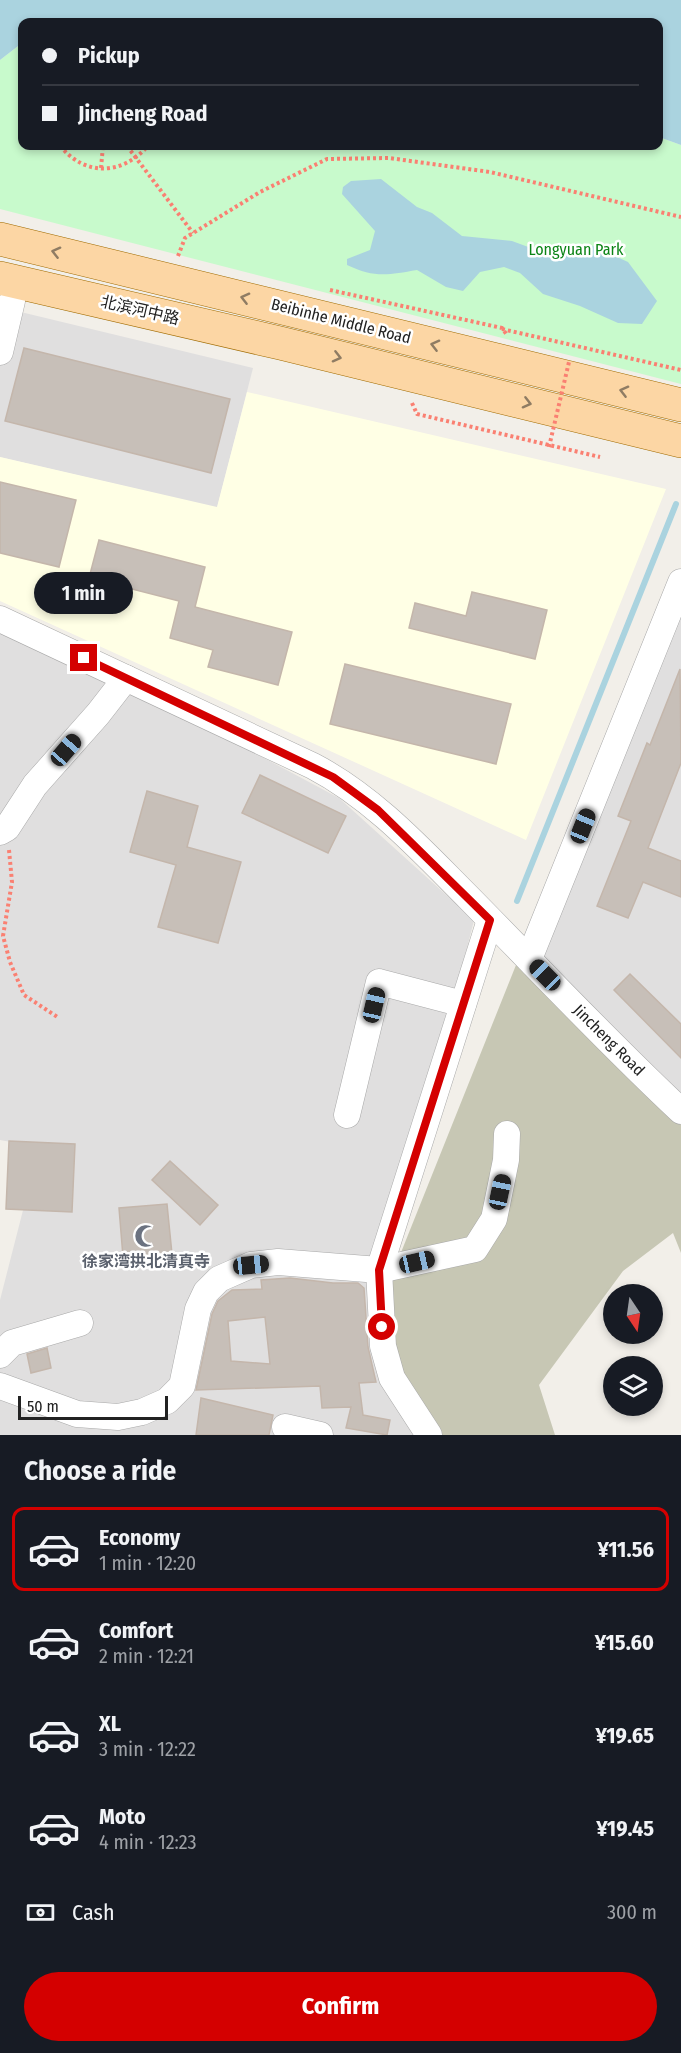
<!DOCTYPE html>
<html lang="en">
<head>
<meta charset="utf-8">
<style>
  :root { --surface:#171b24; --page:#242831; --text:#f1f3f6; --muted:#9ea1a6; --line:#363941; --accent:#d40000 }
  body { margin:0; font-family:"Fira Sans Condensed","Noto Sans SC",sans-serif; background:var(--page); color:var(--text); height:100vh; display:flex; flex-direction:column; font-size:22px; white-space:nowrap }
  * { box-sizing:border-box; margin:0 }
  p { font-size:20px; color:var(--muted) }
  .icon { flex:none; width:33px; height:33px; fill:none; stroke:currentColor; stroke-width:2; stroke-linecap:round; stroke-linejoin:round }
  .map { position:relative; height:1435px; overflow:hidden }
  .sheet { display:flex; flex-direction:column; background:var(--surface); flex:1 }
  .sheet>* { flex:none }
  .guide { position:absolute; left:18px; top:18px; width:645px; height:132px; border-radius:12px; box-shadow:0 3px 9px #0003; display:grid; align-content:center; height:132px; padding:0 24px; background:var(--surface) }
  .needle { width:39px; rotate:167deg }
  .fabs { position:absolute; left:603px; top:1284px; display:grid; gap:12px }
  .fabs a { display:grid; place-items:center; width:60px; height:60px; border-radius:50%; background:var(--surface); box-shadow:0 3px 9px #0003; font-size:30px }
  .scale { position:absolute; left:18px; bottom:15px; width:150px; box-sizing:border-box; padding-left:6px; border:3px solid #222; border-top:0; font-size:16px; line-height:21px; white-space:nowrap; color:#222; -webkit-text-stroke:4px #fff; paint-order:stroke }
  .end { position:absolute; width:27px; height:27px; margin:-14px; border:8px solid #d40000; background:#fff; box-shadow:0 0 0 3px #fff }
  .from { border-radius:50% }
  .bubble { position:absolute; height:42px; border-radius:21px; background:var(--surface); box-shadow:0 3px 9px #0003; font-size:20px; font-weight:700; line-height:42px; text-align:center }
  .car { position:absolute; width:18px; height:36px; margin:-18px -9px; border-radius:8px; box-shadow:0 0 4px 2px #0007; background:linear-gradient(#222 24%,#8ab4d8 0 40%,#222 0 76%,#8ab4d8 0 86%,#222 0) }
  .guide b { display:flex; align-items:center; gap:21px; height:57px; font-size:22px }
  .guide b+b { border-top:2px solid var(--line) }
  .guide i { width:15px; height:15px; background:var(--text) }
  ul { padding:0; list-style:none }
  li { display:flex; align-items:center; gap:18px; height:84px; margin:0 12px 9px; padding:0 12px; border:3px solid transparent; border-radius:12px }
  li div { flex:1 }
  li b { display:block; font-size:22px }
  li em { font-style:normal; font-weight:700 }
  li.current { border-color:var(--accent) }
  li>.icon { width:54px; height:54px; stroke-width:1.5 }
  h2 { padding:0 24px; font-size:27px; line-height:72px }
  .pay { display:flex; align-items:center; gap:15px; height:66px; padding:0 24px; font-size:22px }
  .pay p { margin-inline-start:auto }
  .primary-button { display:flex; gap:12px; margin-top:auto; padding:12px 24px }
  .primary-button a { flex:1; height:69px; border-radius:36px; background:var(--accent); color:#fff; font-size:24px; font-weight:700; line-height:69px; text-align:center }
  .map>svg:first-child { display:block }
  .residential { fill:#e0dfdf }
  .education { fill:#ffffe5 }
  .construction { fill:#c7c7b4 }
  .park { fill:#c8facc }
  .water { fill:#aad3df }
  .lines { fill:none; stroke-linecap:round; stroke-linejoin:round }
  .stream { stroke:#aad3df; stroke-width:6 }
  .building { fill:#c7bfb8; stroke:#c4b6ab; stroke-width:1.5; fill-rule:evenodd }
  .minor-casing { stroke:#a9a9a9; stroke-width:27 }
  .major-casing { stroke:#a06b00; stroke-width:34 }
  .path { stroke:#fa8072; stroke-width:4; stroke-dasharray:3 3; stroke-linecap:butt }
  .minor { stroke:#fff; stroke-width:26 }
  .major { stroke:#fcd6a4; stroke-width:33 }
  .path-bridge { stroke:#fa8072; stroke-width:4; stroke-dasharray:3 3; stroke-linecap:butt }
  .oneway { stroke:#8f7c63 }
  .route { stroke:#d40000; stroke-width:8 }
  .labels { text-anchor:middle; dominant-baseline:central; stroke-width:5; stroke-linejoin:round; paint-order:stroke }
  .park-label { font-size:16px; fill:#0c8416; stroke:#fff }
  .street-label { font-size:16px; fill:#222; stroke:#fff }
  .worship-label { font-size:16px; font-weight:bold; fill:#5b616d; stroke:#fff }
</style>
</head>
<body>
<div class="map">
<svg width="681" height="1435" viewBox="0 0 681 1435">
  <rect width="100%" height="100%" fill="#f2efe9"/>
  <!-- residential -->
  <g class="residential">
    <path d="M0 307 253 368 217 508 0 457Z"/>
    <path d="M681 571V1125L520 955Z"/>
    <path d="M0 617 339 798 474 920 374 1320 421 1435H0V1300L31 1179 11 1142 0 1140Z"/>
  </g>
  <!-- education -->
  <path class="education" d="M247 392 666 489 526 840 0 601V457L217 507Z"/>
  <!-- construction -->
  <path class="construction" d="M520 955 681 1125V1253L673 1233 623 1271 539 1385 555 1435H421L374 1320Z"/>
  <!-- park -->
  <path class="park" d="M22 43V146H658L659 137 681 145V384L0 209V60Z"/>
  <!-- water -->
  <g class="water">
    <path d="M0 0H681V145L659 137 658 22H22V43L0 60Z"/>
    <path d="M381 179 417 207 432 213 462 236 512 241 550 255 593 246 628 262 657 301 642 324 618 323 580 306 543 294 520 273 504 267 480 272 463 291 446 287 417 270C388 275 374 278 347 265V259L370 250 375 231 342 194 343 187 351 181Z"/>
  </g>
  <g class="lines">
    <!-- stream -->
    <path class="stream" d="M517 901 676 504"/>
  </g>
  <!-- building -->
  <g class="building">
    <path d="M24 348 230 399 211 473 5 421Z"/>
    <path d="M0 482 76 500 59 567 0 553Z"/>
    <path d="M99 540 205 567 195 607 292 632 278 685 208 667 213 650 170 638 179 601 89 578Z"/>
    <path d="M472 592 547 610 535 659 409 628 415 603 466 616Z"/>
    <path d="M345 664 511 704 496 764 330 724Z"/>
    <path d="M680 669 681 763 648 848 681 861V897L643 882 628 918 597 906 631 821 618 816 647 743 650 745Z"/>
    <path d="M260 775 346 816 328 853 242 813Z"/>
    <path d="M147 791 198 806 187 847 241 862 218 943 158 927 176 865 130 852Z"/>
    <path d="M630 974 681 1024V1058L614 990Z"/>
    <path d="M9 1141 75 1144 72 1212 6 1209Z"/>
    <path d="M170 1161 218 1205 200 1225 152 1180Z"/>
    <path d="M167 1204 173 1264 124 1269 119 1208Z"/>
    <path d="M290 1278 333 1283H358L364 1288 368 1347 376 1382 359 1383 363 1415 390 1420 387 1435 346 1428 351 1407 322 1408 320 1386 196 1390 212 1314 218 1301 232 1290 262 1289 261 1280ZM265 1317 270 1364 231 1361 228 1321Z"/>
    <path d="M47 1348 51 1368 31 1373 27 1354Z"/>
    <path d="M201 1398 273 1415 269 1435H196Z"/>
  </g>
  <g class="lines">
    <!-- minor casing -->
    <g class="minor-casing">
      <g id="minor">
        <path d="M0 352 12 301"/>
        <path d="M0 619 313 766C374 798 421 850 469 898 539 969 608 1043 681 1111"/>
        <path d="M0 832 7 828 35 785 98 714 126 678"/>
        <path d="M529 959 681 582"/>
        <path d="M347 1115 379 982 463 1004"/>
        <path d="M0 1355 12 1343 80 1323"/>
        <path d="M0 1386 77 1414 118 1417 142 1412 167 1401 182 1386 198 1309 206 1292 219 1279 251 1265 278 1262 379 1270 475 1249 494 1219 506 1160 507 1134"/>
        <path d="M285 1427 320 1435"/>
        <path d="M429 1435 392 1378 383 1346 379 1270 490 920"/>
      </g>
    </g>
    <!-- major casing -->
    <g class="major-casing">
      <g id="major">
        <path d="M0 239 681 405"/>
        <path d="M0 278 280 343 681 441"/>
      </g>
    </g>
    <!-- path -->
    <g class="path">
      <path d="M60 146C86 177 122 175 148 146"/>
      <path d="M127 146 193 233"/>
      <path d="M101 168 103 146"/>
      <path d="M178 256 185 238 260 192 327 159 389 158 490 172 681 217"/>
      <path d="M330 290 502 328 507 335"/>
      <path d="M502 329 681 370"/>
      <path d="M412 403 417 414 600 457"/>
      <path d="M9 850 12 882 3 936 10 962 24 995 59 1018"/>
    </g>
    <!-- minor -->
    <use href="#minor" class="minor"/>
    <!-- major -->
    <use href="#major" class="major"/>
    <!-- path-bridge -->
    <path class="path-bridge" d="M549 447 569 362"/>
  </g>
  <!-- one-way arrows -->
  <defs><path id="oneway-chevron" d="M-2-3.5L2.5 0L-2 3.5" fill="none" stroke-width="1.6" stroke-linecap="round" stroke-linejoin="round" transform="scale(1.5)"/></defs>
  <g class="oneway">
    <use href="#oneway-chevron" transform="translate(56 252) rotate(-166)"/>
    <use href="#oneway-chevron" transform="translate(245 298) rotate(-166)"/>
    <use href="#oneway-chevron" transform="translate(435 345) rotate(-166)"/>
    <use href="#oneway-chevron" transform="translate(337 357) rotate(14)"/>
    <use href="#oneway-chevron" transform="translate(624 391) rotate(-166)"/>
    <use href="#oneway-chevron" transform="translate(527 403) rotate(14)"/>
  </g>
  <g class="lines">
    <!-- route -->
    <path class="route" d="M84 658 333 777 378 810 490 920 379 1270 382 1327"/>
  </g>
  <!-- icons -->
  <defs>
    <g id="mosque-bare" transform="scale(1.8)"><path d="M3.5-4.9A6 6 0 1 0 3.5 4.9A5 5 0 1 1 3.5-4.9Z" fill="#6b7280" stroke="#fff" stroke-width="2.5" paint-order="stroke"/></g>
  </defs>
  <g fill-rule="evenodd">
    <use href="#mosque-bare" x="146" y="1236"/>
  </g>
  <g class="labels">
    <!-- park labels -->
    <g class="park-label">
      <text x="576" y="249">Longyuan Park</text>
    </g>
    <!-- street labels -->
    <g class="street-label">
      <text transform="translate(140 310) rotate(13)">北滨河中路</text>
      <text transform="translate(341 321) rotate(14)">Beibinhe Middle Road</text>
      <text transform="translate(609 1040) rotate(45)">Jincheng Road</text>
    </g>
    <!-- worship labels -->
    <g class="worship-label">
      <text x="146" y="1261">徐家湾拱北清真寺</text>
    </g>
  </g>
</svg>
<div class="fabs">
<a><svg class="needle" viewBox="-14 -14 28 28"><path d="M0-13l5 13h-10z" fill="#e53935"/><path d="M0 13l5-13h-10z" fill="#9ea1a6"/></svg></a>
<a><svg class="icon" aria-label="layers" viewBox="0 0 24 24"><path d="M12 4l9 5-9 5-9-5zM3 14l9 5 9-5"/></svg></a>
</div>
<div class="scale">50 m</div>
<i class="end from" style="left:382px;top:1327px"></i>
<i class="end" style="left:84px;top:658px"></i>
<div class="bubble" style="left:34px;top:572px;width:99px">1 min</div>
<i class="car" style="left:66px;top:750px;rotate:41deg"></i>
<i class="car" style="left:583px;top:826px;rotate:22deg"></i>
<i class="car" style="left:545px;top:975px;rotate:315deg"></i>
<i class="car" style="left:374px;top:1005px;rotate:13deg"></i>
<i class="car" style="left:500px;top:1192px;rotate:12deg"></i>
<i class="car" style="left:417px;top:1262px;rotate:77deg"></i>
<i class="car" style="left:251px;top:1265px;rotate:84deg"></i>
<div class="guide">
<b><i class="from"></i>Pickup</b>
<b><i></i>Jincheng Road</b>
</div>
</div>
<section class="sheet">
<h2>Choose a ride</h2>
<ul>
<li class="current"><svg class="icon" aria-label="car" viewBox="0 0 24 24"><path d="M5 17H2v-5l4-1 3-4h7l3 4 3 1v5h-3M9 17h6M6 11h13"/><circle cx="7" cy="17" r="2"/><circle cx="17" cy="17" r="2"/></svg><div><b>Economy</b><p>1 min · 12:20</p></div><em>¥11.56</em></li>
<li><svg class="icon" aria-label="car" viewBox="0 0 24 24"><path d="M5 17H2v-5l4-1 3-4h7l3 4 3 1v5h-3M9 17h6M6 11h13"/><circle cx="7" cy="17" r="2"/><circle cx="17" cy="17" r="2"/></svg><div><b>Comfort</b><p>2 min · 12:21</p></div><em>¥15.60</em></li>
<li><svg class="icon" aria-label="car" viewBox="0 0 24 24"><path d="M5 17H2v-5l4-1 3-4h7l3 4 3 1v5h-3M9 17h6M6 11h13"/><circle cx="7" cy="17" r="2"/><circle cx="17" cy="17" r="2"/></svg><div><b>XL</b><p>3 min · 12:22</p></div><em>¥19.65</em></li>
<li><svg class="icon" aria-label="car" viewBox="0 0 24 24"><path d="M5 17H2v-5l4-1 3-4h7l3 4 3 1v5h-3M9 17h6M6 11h13"/><circle cx="7" cy="17" r="2"/><circle cx="17" cy="17" r="2"/></svg><div><b>Moto</b><p>4 min · 12:23</p></div><em>¥19.45</em></li>
</ul>
<div class="pay"><svg class="icon" aria-label="cash" viewBox="0 0 24 24"><path d="M3 7h18v10H3z"/><circle cx="12" cy="12" r="2"/></svg>Cash<p>300 m</p></div>
<div class="primary-button"><a>Confirm</a></div>
</section>
</body>
</html>
